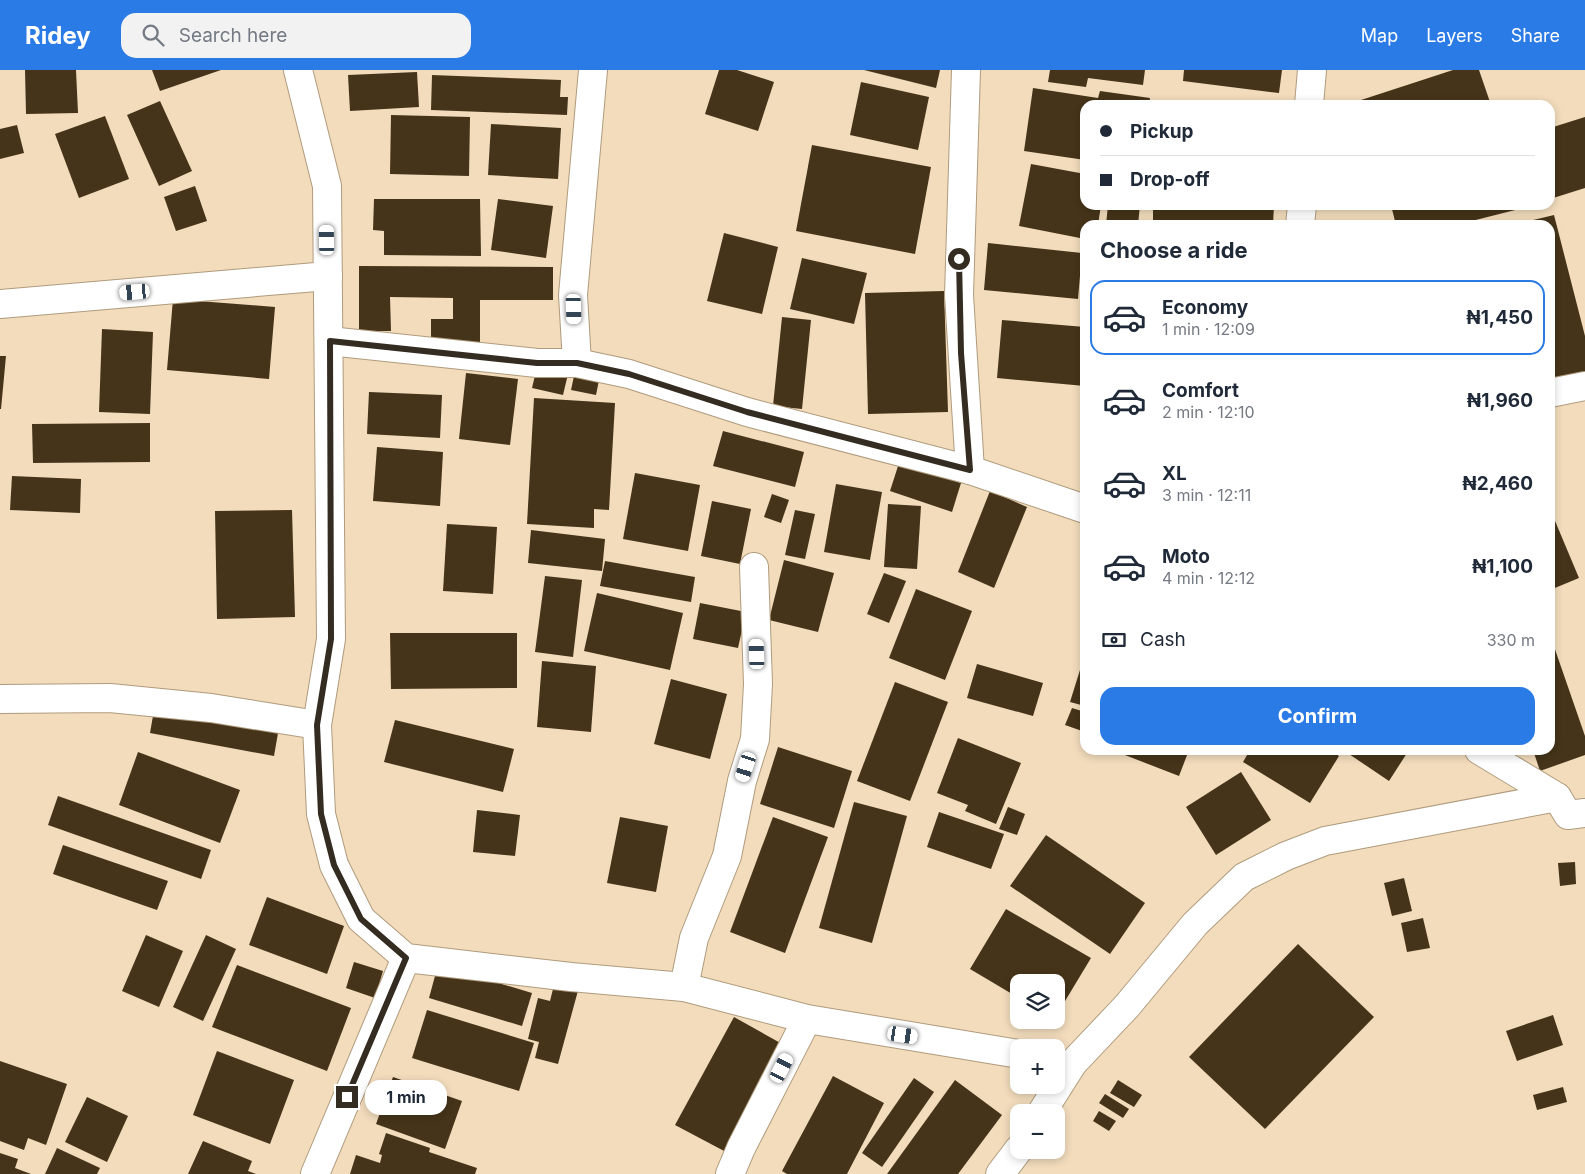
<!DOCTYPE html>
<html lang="en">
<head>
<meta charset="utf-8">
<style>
  :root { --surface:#fff; --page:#f2f2f3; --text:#1f2937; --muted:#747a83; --line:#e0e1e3; --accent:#2b7be6 }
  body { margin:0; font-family:Inter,sans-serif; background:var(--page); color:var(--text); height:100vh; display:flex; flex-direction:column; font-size:19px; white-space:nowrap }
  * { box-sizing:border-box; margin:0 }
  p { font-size:16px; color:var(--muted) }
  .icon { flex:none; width:28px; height:28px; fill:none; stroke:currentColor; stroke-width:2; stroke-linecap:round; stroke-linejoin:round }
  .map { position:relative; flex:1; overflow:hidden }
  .details { position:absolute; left:1080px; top:150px; width:475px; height:535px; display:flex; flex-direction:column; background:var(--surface); border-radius:15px; box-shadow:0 2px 8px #0003 }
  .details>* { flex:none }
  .banner { position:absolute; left:1080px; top:30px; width:475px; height:110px; border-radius:15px; box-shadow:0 2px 8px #0003; display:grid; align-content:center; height:110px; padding:0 20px; background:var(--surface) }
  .controls { position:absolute; left:1010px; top:904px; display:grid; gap:10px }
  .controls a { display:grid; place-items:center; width:55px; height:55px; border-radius:10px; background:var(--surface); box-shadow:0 2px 8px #0003; font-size:25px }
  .end { position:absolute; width:22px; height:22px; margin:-11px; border:6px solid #342c20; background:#fff; box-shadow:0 0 0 2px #fff }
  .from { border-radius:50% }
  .bubble { position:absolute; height:35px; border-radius:15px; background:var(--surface); box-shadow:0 2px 8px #0003; font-size:16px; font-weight:700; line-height:35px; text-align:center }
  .car { position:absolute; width:15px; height:30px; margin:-15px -8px; border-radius:6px; box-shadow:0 0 4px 1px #0007; background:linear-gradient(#fff 24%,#345 0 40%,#fff 0 76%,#345 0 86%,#fff 0) }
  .banner b { display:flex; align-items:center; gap:18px; height:48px; font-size:19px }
  .banner b+b { border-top:1px solid var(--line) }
  .banner i { width:12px; height:12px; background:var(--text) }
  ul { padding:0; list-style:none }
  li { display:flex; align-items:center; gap:15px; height:75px; margin:0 10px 8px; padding:0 10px; border:2px solid transparent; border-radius:15px }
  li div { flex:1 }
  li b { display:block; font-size:19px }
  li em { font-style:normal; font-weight:700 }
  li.active { border-color:var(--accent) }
  li>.icon { width:45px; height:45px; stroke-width:1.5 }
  h2 { padding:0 20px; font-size:22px; line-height:60px }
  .pay { display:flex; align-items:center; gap:12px; height:55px; padding:0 20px; font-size:19px }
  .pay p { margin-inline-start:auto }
  .primary-button { display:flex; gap:10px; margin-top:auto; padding:10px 20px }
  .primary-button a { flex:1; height:58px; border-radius:15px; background:var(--accent); color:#fff; font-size:20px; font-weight:700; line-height:58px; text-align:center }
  header { display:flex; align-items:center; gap:30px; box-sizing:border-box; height:70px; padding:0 25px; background:var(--accent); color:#fff }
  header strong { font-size:24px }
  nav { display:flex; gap:28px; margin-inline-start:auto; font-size:18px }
  .search { width:350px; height:45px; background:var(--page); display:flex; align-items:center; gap:12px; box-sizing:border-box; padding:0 18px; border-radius:15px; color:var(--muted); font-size:19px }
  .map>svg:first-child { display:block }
  .building { fill:#453419 }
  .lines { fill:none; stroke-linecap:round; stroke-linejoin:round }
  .minor-casing { stroke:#af9b7d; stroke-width:30 }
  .minor { stroke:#fff; stroke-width:28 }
  .route { stroke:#342c20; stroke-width:6 }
</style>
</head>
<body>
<header>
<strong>Ridey</strong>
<div class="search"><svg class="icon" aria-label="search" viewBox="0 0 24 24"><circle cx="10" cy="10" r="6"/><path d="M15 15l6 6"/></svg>Search here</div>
<nav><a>Map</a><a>Layers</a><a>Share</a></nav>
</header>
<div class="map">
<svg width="1585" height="1104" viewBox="0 0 1585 1104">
  <rect width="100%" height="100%" fill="#f2dcbc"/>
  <!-- building -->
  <g class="building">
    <path d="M25 0H76L78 43 26 44Z"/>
    <path d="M152 0H221L160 21Z"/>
    <path d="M719 0H737L774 12 758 61 705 44Z"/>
    <path d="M864 0H940L936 18Z"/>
    <path d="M1050 0H1145L1143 15 1088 8 1086 17 1048 12Z"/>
    <path d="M1184 0H1282L1279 23 1183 11Z"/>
    <path d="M1453 0H1479L1491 35H1360L1358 31Z"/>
    <path d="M417 2 419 37 350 41 348 5Z"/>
    <path d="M432 5 561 10 560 27H568L567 45 431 40Z"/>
    <path d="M861 12 929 27 918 80 850 65Z"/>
    <path d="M1033 18 1098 28 1100 21 1150 28 1149 35H1085V90L1024 81Z"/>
    <path d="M160 31 192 101 159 116 127 45Z"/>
    <path d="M391 45 470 47 469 106 390 104Z"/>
    <path d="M105 46 129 109 79 128 55 64Z"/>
    <path d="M1585 47V118L1550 129V58Z"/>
    <path d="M491 54 561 58 558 109 488 105Z"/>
    <path d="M17 55 24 83 0 89V59Z"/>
    <path d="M812 75 931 97 915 184 796 161Z"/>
    <path d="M1031 94 1085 104V135H1101L1098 155H1085V169L1019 156Z"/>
    <path d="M195 116 207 151 176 161 164 127Z"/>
    <path d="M374 129H480L481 186 384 185V161L373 160Z"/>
    <path d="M498 129 553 136 546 188 491 180Z"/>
    <path d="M1108 135H1140L1138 155H1106Z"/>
    <path d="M1153 135H1274L1273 155H1153Z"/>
    <path d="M1391 135H1522L1523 138 1456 155H1396Z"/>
    <path d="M1554 145 1585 266V304L1550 311V155L1517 154Z"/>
    <path d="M724 163 778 177 762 244 707 231Z"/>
    <path d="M988 173 1082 183 1078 229 984 220Z"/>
    <path d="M802 188 867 203 854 254 790 239Z"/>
    <path d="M359 196 553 197V230H480V275H431V249H453V228L390 227 391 261H359Z"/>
    <path d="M944 221 948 342 868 344 865 223Z"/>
    <path d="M173 229 275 237 269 309 167 300Z"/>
    <path d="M782 247 811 250 802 339 773 336Z"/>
    <path d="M1002 250 1085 257V316L997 308Z"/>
    <path d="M102 259 153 262 150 344 99 342Z"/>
    <path d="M0 286H6L1 339H0Z"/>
    <path d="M537 297 568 304 563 325 532 318Z"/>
    <path d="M466 303 518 309 510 375 459 369Z"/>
    <path d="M574 306 599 310 596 325 571 320Z"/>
    <path d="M369 322 442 325 440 368 367 364Z"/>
    <path d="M534 328 615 333 609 440 594 439V458L527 454Z"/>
    <path d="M150 353V392L33 393 32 354Z"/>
    <path d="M723 361 804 382 795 417 713 396Z"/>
    <path d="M377 377 443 382 440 436 373 431Z"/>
    <path d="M899 393 961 413 952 442 890 421Z"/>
    <path d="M635 403 700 415 688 481 623 469Z"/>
    <path d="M12 406 81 409 80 443 10 440Z"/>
    <path d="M836 414 882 422 870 490 824 482Z"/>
    <path d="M990 421 1027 437 994 518 958 502Z"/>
    <path d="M772 424 789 430 781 453 764 447Z"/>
    <path d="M712 431 751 439 740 494 701 486Z"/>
    <path d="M888 434 921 436 917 499 884 497Z"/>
    <path d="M1550 439 1579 508 1550 520Z"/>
    <path d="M292 440 295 547 217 549 215 441Z"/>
    <path d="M795 440 815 444 805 489 785 485Z"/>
    <path d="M447 454 497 457 493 524 443 521Z"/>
    <path d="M531 460 605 469 602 501 528 493Z"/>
    <path d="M784 490 834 503 818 562 769 550Z"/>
    <path d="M605 491 695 507 691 532 600 516Z"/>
    <path d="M884 503 906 511 889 553 867 544Z"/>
    <path d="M545 506 582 510 573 587 535 582Z"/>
    <path d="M916 519 972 541 945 610 889 588Z"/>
    <path d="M597 523 683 543 670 600 584 581Z"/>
    <path d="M700 533 746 542 738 578 693 569Z"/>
    <path d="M390 563H517V618L391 619Z"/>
    <path d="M1550 565 1585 666V685L1540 701 1533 680H1550Z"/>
    <path d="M1085 584V636L1070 632Z"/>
    <path d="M542 591 596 596 591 662 537 657Z"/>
    <path d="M977 594 1043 613 1033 646 967 628Z"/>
    <path d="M671 609 727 624 710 689 654 674Z"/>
    <path d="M895 612 948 632 910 731 857 711Z"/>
    <path d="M1072 638 1085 642V662L1065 655Z"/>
    <path d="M154 640 278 663 274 686 150 663Z"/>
    <path d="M395 650 514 679 503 722 384 692Z"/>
    <path d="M958 668 1021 693 996 754 965 741 968 735 937 723Z"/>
    <path d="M778 677 852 701 834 758 760 734Z"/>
    <path d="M1112 680H1189L1179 706Z"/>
    <path d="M1250 680H1330L1339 686 1310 733 1243 692Z"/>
    <path d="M1343 680H1409L1389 711Z"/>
    <path d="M138 682 240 720 220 773 119 735Z"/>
    <path d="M1241 702 1271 750 1216 785 1186 737Z"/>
    <path d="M58 726 211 780 201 809 48 755Z"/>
    <path d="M854 732 907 746 872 873 819 858Z"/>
    <path d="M1008 737 1025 744 1017 765 999 759Z"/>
    <path d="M477 740 520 745 515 786 473 782Z"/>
    <path d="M939 742 1004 764 991 799 927 777Z"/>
    <path d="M620 747 668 756 656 822 607 813Z"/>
    <path d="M773 747 828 767 785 883 730 862Z"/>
    <path d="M1046 765 1145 833 1110 884 1010 816Z"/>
    <path d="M63 775 168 811 157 840 53 804Z"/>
    <path d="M1575 792 1576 814 1560 816 1558 793Z"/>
    <path d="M1404 808 1412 841 1392 846 1384 813Z"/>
    <path d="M267 827 344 856 327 904 249 875Z"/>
    <path d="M1006 839 1091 888 1056 946V912H1019V928L970 899Z"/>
    <path d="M1423 848 1430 878 1407 882 1401 853Z"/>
    <path d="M146 865 183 881 159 937 122 921Z"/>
    <path d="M206 865 236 879 203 951 173 937Z"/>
    <path d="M1298 874 1374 947 1265 1059 1189 987Z"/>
    <path d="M354 892 383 901 375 928 346 918Z"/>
    <path d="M237 895 351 938 327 1001 212 957Z"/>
    <path d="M438 895 532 923 522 956 429 928Z"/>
    <path d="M555 911 579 917 558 994 535 988 539 972 528 969 538 928 550 931Z"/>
    <path d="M427 940 534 973 519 1021 412 988Z"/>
    <path d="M1553 945 1563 975 1517 991 1506 961Z"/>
    <path d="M734 947 784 975 726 1082 675 1055Z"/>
    <path d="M217 981 294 1010 270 1074 193 1045Z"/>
    <path d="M0 991 67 1014 46 1075 28 1068 24 1080 0 1071Z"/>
    <path d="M833 1006 884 1033 847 1104H787L782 1101Z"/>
    <path d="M393 1007 462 1031 445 1079 376 1054Z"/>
    <path d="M914 1008 934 1022 882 1097 862 1083Z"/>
    <path d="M955 1010 1002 1045 958 1104H887Z"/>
    <path d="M1118 1010 1142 1025 1134 1037 1110 1023Z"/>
    <path d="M1563 1017 1567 1032 1537 1040 1533 1025Z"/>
    <path d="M1105 1024 1129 1039 1123 1048 1099 1033Z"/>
    <path d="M87 1027 128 1046 107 1092 65 1072Z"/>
    <path d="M1099 1041 1116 1051 1109 1061 1093 1051Z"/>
    <path d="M386 1063 430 1078 429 1082 477 1098 475 1104H350L356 1085 380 1093 382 1085 379 1084Z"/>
    <path d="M203 1071 252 1091 248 1101 256 1104H188Z"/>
    <path d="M57 1078 100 1098 97 1104H45Z"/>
    <path d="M0 1083 18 1089 15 1098 31 1104H0Z"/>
  </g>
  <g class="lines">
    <!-- minor casing -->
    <g class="minor-casing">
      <g id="minor">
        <path d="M298 0 327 116 331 569 317 655 321 744 334 795 361 849 406 888 571 907 684 917 807 949 1019 984"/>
        <path d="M966 0 959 225 970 400"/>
        <path d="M1309 35 1312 0"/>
        <path d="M1300 155 1302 135"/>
        <path d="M0 234 328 206"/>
        <path d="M329 271 537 293H577L629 304 747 342 970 400 1085 439"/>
        <path d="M577 293 573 225 593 0"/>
        <path d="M1550 323 1585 316"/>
        <path d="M0 629 110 628 211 638 317 655"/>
        <path d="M1479 680 1557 727 1568 745 1585 743"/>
        <path d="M684 917 694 868 727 786 742 711 755 669 758 614 754 497"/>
        <path d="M1042 1042 1073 993 1127 936 1195 854 1244 807 1286 786 1325 771 1557 727"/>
        <path d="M315 1104 406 888"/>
        <path d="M730 1104 741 1078 807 949"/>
        <path d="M1000 1104 1019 1079"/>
      </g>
    </g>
    <!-- minor -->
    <use href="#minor" class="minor"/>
  </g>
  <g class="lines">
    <!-- route -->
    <path class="route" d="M347 1027 406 888 361 849 334 795 321 744 317 655 331 569 330 271 537 293H577L629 304 747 342 970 400 961 283 959 189"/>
  </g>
</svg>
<div class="controls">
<a><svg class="icon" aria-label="layers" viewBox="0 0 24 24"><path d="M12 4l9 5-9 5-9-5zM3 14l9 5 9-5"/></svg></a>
<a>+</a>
<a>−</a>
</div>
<i class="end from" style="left:959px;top:189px"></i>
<i class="end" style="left:347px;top:1027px"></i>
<div class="bubble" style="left:365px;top:1010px;width:82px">1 min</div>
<i class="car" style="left:327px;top:170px;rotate:359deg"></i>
<i class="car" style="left:135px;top:222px;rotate:265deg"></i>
<i class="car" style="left:574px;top:239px;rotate:178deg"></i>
<i class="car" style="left:757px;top:584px;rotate:358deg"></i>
<i class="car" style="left:746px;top:697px;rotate:198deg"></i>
<i class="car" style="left:903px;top:965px;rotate:99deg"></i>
<i class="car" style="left:782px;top:998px;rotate:27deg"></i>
<div class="banner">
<b><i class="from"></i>Pickup</b>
<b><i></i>Drop-off</b>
</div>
<section class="details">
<h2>Choose a ride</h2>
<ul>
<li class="active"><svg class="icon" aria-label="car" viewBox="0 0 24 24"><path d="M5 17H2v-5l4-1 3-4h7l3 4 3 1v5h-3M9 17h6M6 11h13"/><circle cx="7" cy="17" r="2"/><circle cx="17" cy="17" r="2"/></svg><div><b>Economy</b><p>1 min · 12:09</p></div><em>₦1,450</em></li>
<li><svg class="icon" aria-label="car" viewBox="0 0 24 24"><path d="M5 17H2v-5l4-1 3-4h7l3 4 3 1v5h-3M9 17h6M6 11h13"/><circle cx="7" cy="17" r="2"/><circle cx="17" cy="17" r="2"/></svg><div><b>Comfort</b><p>2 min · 12:10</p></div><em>₦1,960</em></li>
<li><svg class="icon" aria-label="car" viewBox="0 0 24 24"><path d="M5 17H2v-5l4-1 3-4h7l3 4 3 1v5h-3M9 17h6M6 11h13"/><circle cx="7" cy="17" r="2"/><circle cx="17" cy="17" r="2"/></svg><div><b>XL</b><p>3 min · 12:11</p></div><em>₦2,460</em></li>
<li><svg class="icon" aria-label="car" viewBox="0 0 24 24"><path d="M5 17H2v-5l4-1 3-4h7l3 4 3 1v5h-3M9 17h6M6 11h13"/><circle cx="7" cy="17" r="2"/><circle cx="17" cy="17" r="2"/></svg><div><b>Moto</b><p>4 min · 12:12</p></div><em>₦1,100</em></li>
</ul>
<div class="pay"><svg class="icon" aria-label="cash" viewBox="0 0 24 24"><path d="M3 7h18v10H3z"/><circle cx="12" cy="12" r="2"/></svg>Cash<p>330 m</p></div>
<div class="primary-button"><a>Confirm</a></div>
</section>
</div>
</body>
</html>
